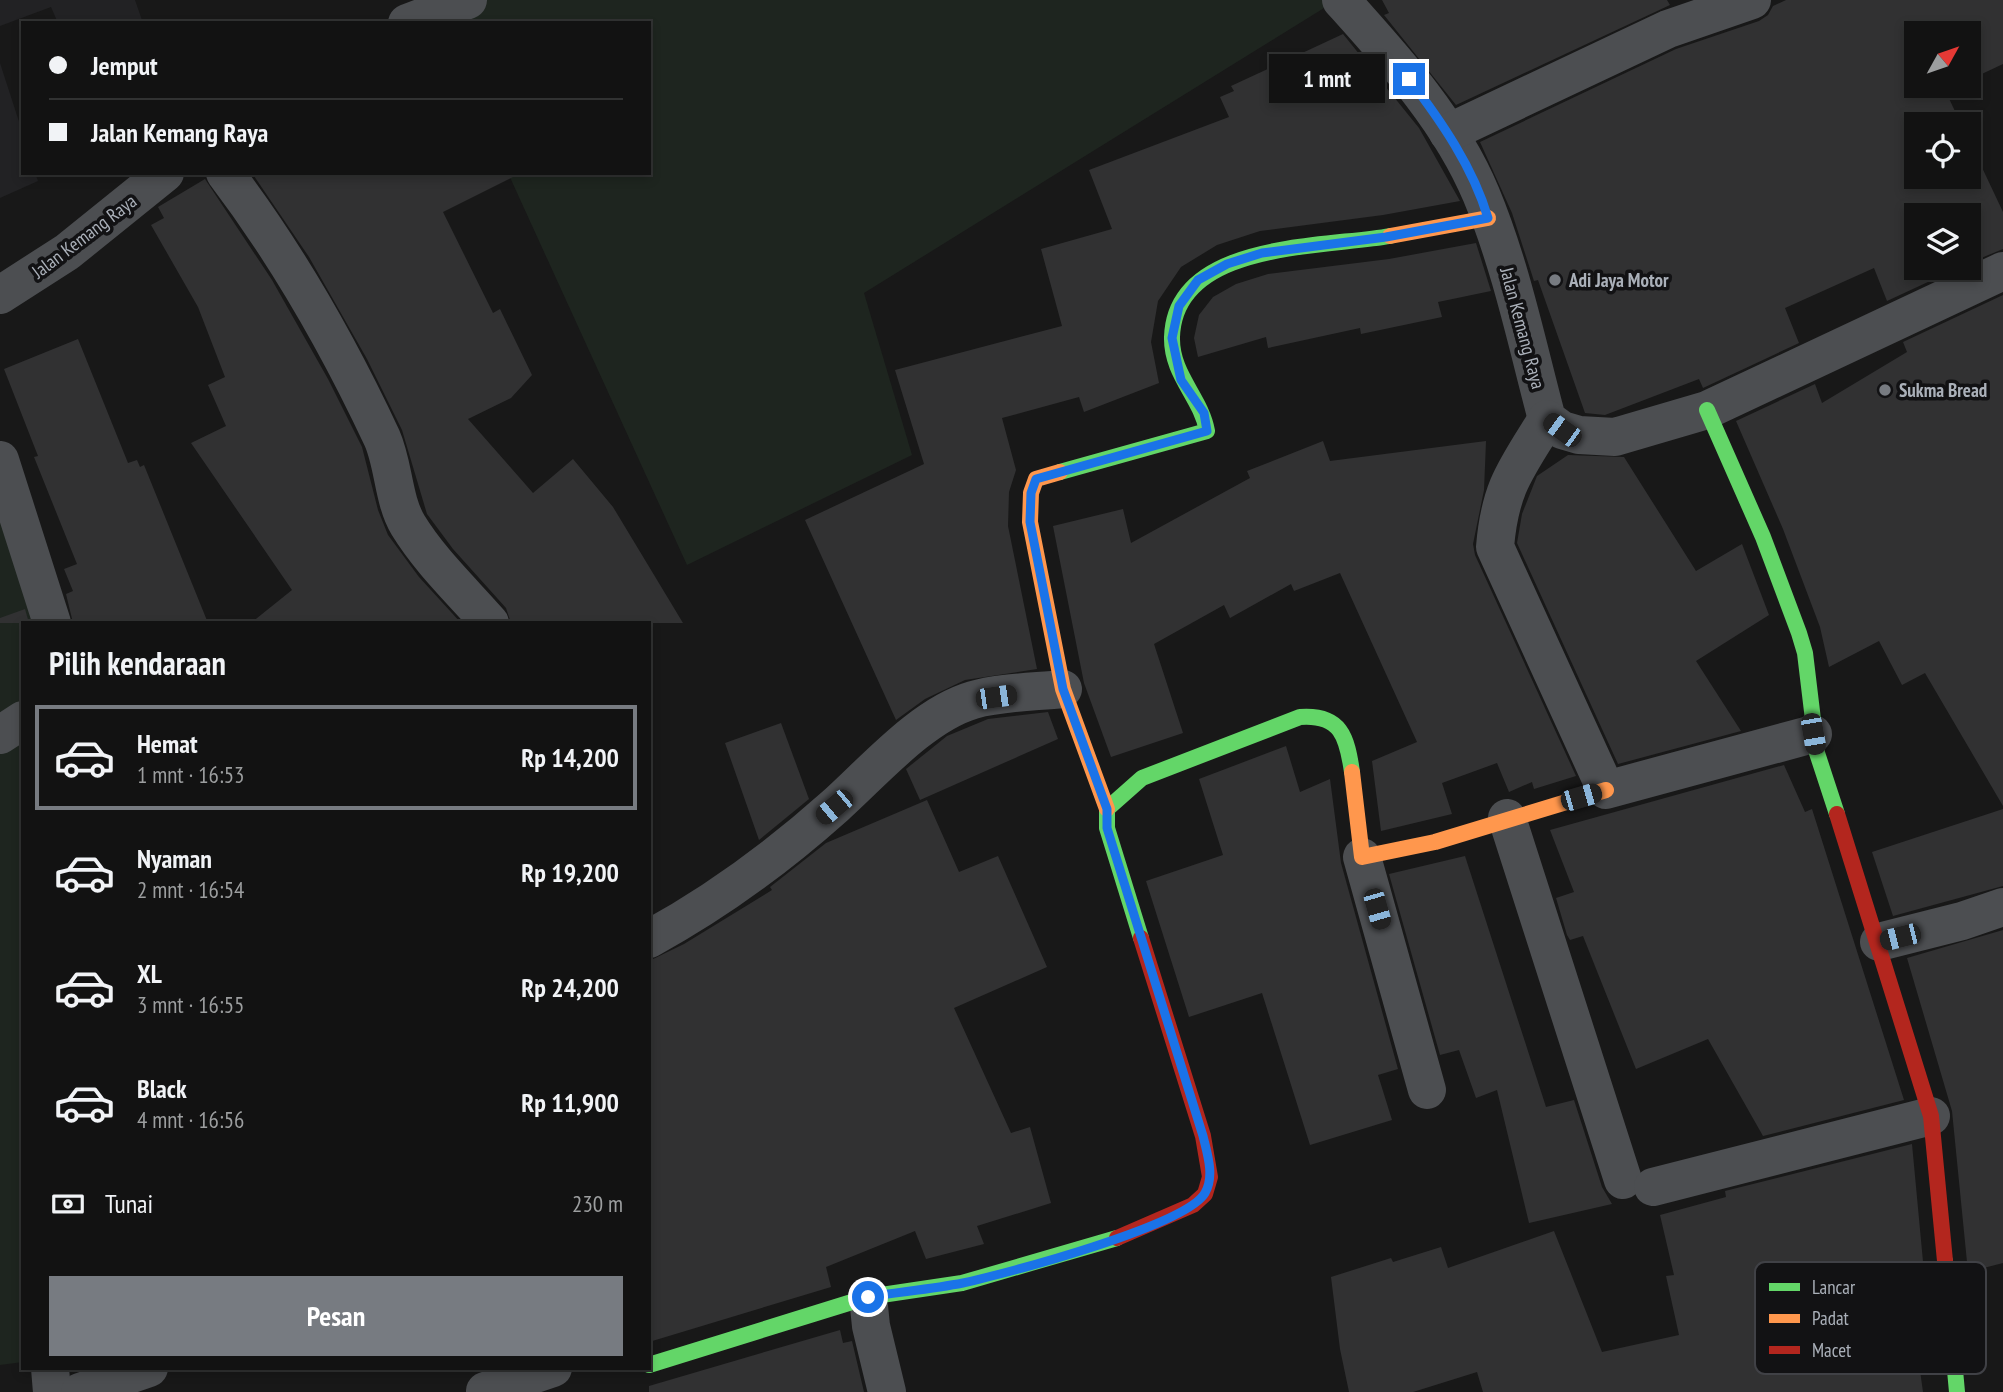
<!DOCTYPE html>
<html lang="id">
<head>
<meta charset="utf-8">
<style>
  :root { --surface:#121212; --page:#1f2020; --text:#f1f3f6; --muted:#9c9e9f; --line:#313232; --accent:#777b81 }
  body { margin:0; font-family:"PT Sans Narrow",sans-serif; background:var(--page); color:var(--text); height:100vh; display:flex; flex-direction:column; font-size:26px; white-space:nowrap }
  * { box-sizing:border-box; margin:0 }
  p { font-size:23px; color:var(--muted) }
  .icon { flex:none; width:38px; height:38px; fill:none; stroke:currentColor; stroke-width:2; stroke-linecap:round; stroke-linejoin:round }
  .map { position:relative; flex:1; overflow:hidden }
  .panel { position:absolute; left:21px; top:621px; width:630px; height:749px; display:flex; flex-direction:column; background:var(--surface); border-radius:0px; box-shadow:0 4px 10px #0003,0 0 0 2px var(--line) }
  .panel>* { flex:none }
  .banner { position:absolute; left:21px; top:21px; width:630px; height:154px; border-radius:0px; box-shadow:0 4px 10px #0003,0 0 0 2px var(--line); display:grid; align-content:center; height:154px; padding:0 28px; background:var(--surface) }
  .needle { width:46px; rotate:50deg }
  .controls { position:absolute; left:1904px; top:21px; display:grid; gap:14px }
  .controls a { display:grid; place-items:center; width:77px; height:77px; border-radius:0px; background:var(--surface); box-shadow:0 4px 10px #0003,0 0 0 2px var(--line); font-size:35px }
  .end { position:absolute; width:32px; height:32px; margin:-16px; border:9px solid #1a73e8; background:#fff; box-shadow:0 0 0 4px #fff }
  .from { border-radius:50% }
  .bubble { position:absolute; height:49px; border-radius:0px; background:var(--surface); box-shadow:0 4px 10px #0003,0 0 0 2px var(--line); font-size:23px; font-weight:700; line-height:49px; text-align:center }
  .car { position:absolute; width:21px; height:42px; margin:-21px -10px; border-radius:9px; box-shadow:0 0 5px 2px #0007; background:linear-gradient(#222 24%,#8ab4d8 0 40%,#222 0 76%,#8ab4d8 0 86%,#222 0) }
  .banner b { display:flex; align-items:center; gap:24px; height:66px; font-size:26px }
  .banner b+b { border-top:2px solid var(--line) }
  .banner i { width:18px; height:18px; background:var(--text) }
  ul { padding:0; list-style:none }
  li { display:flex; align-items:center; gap:21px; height:105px; margin:0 14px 10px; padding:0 14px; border:4px solid transparent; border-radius:0px }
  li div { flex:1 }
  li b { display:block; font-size:26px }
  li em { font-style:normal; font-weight:700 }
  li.selected { border-color:var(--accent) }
  li>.icon { width:63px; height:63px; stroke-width:1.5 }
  h2 { padding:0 28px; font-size:32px; line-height:84px }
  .pay { display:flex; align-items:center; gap:18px; height:77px; padding:0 28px; font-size:26px }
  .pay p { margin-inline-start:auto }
  .primary-button { display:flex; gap:14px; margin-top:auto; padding:14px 28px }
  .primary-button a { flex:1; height:80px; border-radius:0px; background:var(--accent); color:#fff; font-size:28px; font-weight:700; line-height:80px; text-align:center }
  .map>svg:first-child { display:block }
  .built { fill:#222224 }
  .green { fill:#1e251f }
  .building { fill:#313132 }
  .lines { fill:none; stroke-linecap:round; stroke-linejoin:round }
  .street { stroke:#4c4e51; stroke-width:38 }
  .fast { stroke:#63d668; stroke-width:16 }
  .slow { stroke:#ff974d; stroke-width:16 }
  .jam { stroke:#b3261e; stroke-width:16 }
  .route { stroke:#1a73e8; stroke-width:9 }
  .poi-dot { fill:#777b81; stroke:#121214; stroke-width:2.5 }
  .labels { text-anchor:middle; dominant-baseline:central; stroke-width:7; stroke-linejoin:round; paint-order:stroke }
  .street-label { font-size:19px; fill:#aab0b9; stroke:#121214 }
  .poi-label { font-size:19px; font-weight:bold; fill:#aab0b9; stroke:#121214; text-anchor:start }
  .key { fill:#121214; stroke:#404146; stroke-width:2 }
  .key-label { font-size:19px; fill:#aab0b9 }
</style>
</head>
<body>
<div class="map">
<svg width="2003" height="1392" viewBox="0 0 2003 1392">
  <rect width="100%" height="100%" fill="#181818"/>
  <!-- built -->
  <g class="built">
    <path d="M0 0H135L143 23H58L51 7 0 26Z"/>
    <path d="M0 63 23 134V173H35L38 181 0 198Z"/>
  </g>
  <!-- green -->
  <g class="green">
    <path d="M468 0H1337L864 293 912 455 687 565 508 173H649V23H440Z"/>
    <path d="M0 460 52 623H23V1362L0 1365Z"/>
  </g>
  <!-- building -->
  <g class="building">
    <path d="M1382 0H1667L1670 5 1456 105 1384 15 1389 13Z"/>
    <path d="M1786 0H2003V64L1969 80V33H1916V86H1956L1945 90 1961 124H1916V177H1969V140L2003 212V249L1969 263V215H1916V268H1958L1887 301 1874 268 1785 308 1799 343 1703 388 1699 379 1605 415 1585 413 1538 280 1534 281 1512 213 1480 142 1676 49 1759 21 1768 15 1773 6Z"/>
    <path d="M1343 34 1419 128 1460 201 1383 215 1260 231 1217 245 1181 267 1158 301 1151 342 1159 383 1084 412 1079 397 1002 418 1016 470 1009 492 1008 526 1037 669 965 680 925 699 896 720 805 520 924 464 895 370 1062 326 1041 249 1112 229 1089 170 1229 117 1220 97 1234 91 1231 86Z"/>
    <path d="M252 173H521L443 212 493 313 500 309 532 375 511 398 468 419 533 493 573 459 613 507 683 623H511L506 608 453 549 427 514 402 430 367 359 309 257Z"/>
    <path d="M205 179 272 280 328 379 362 447 378 510 388 535 419 577 461 623H251L292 590 191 443 226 426 208 385 225 377 198 307 151 225 164 218 158 207Z"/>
    <path d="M1476 243 1491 291 1438 302 1442 317 1361 334 1360 328 1268 348 1266 337 1198 357 1194 338 1199 315 1213 297 1236 284 1268 274 1389 259Z"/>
    <path d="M2003 295V806L1925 673 1902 685 1879 641 1829 667 1820 627 1783 529 1736 421 1815 384 1822 403 1907 352 1903 342Z"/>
    <path d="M78 339 128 463 137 460 140 467 144 465 208 623H73L66 594 73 591 64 569 77 564 34 457 38 456 4 369Z"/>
    <path d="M1323 441 1330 461 1486 441 1484 490 1473 544 1475 555 1576 776 1534 789 1532 782 1509 792 1497 763 1442 783 1452 814 1381 831 1372 761 1417 742 1340 573 1294 591 1291 584 1230 618 1224 605 1154 644 1183 733 1111 757 1084 683 1053 526 1123 509 1131 543 1250 478 1247 471Z"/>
    <path d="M1568 455 1624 457 1696 571 1742 544 1769 615 1696 661 1741 731 1618 764 1517 543 1522 514 1537 476Z"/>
    <path d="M25 609 29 623H0V618Z"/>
    <path d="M1048 712 1058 739 920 800 906 769 947 736 988 719Z"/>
    <path d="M781 723 809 799 759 840 725 743Z"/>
    <path d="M1286 746 1300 792 1330 779 1341 863 1398 1069 1378 1075 1392 1120 1310 1145 1262 993 1189 1017 1146 881 1223 855 1199 779Z"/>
    <path d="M1784 765 1805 812 1812 809 1904 1100 1763 1136 1708 1039 1636 1069 1583 936 1570 940 1567 935 1556 898 1574 892 1550 830Z"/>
    <path d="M927 800 959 872 998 856 1047 967 954 1008 1011 1133 1030 1127 1051 1203 977 1226 984 1244 926 1259 915 1231 826 1267 831 1287 649 1342V961L684 944 772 890 770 887 826 843Z"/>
    <path d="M2003 809V886L1893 916 1872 852Z"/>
    <path d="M1465 856 1546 1107 1574 1100 1602 1187 1612 1204 1529 1223 1497 1090 1476 1098 1459 1050 1440 1055 1389 874Z"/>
    <path d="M2003 930V1263L1968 1272 1952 1111 1907 958Z"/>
    <path d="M1912 1144 1925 1283 1921 1284 1924 1312 1912 1313 1923 1392H1483L1477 1372 1413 1392H1349L1340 1349 1331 1277 1391 1258 1393 1262 1441 1247 1448 1268 1554 1231 1602 1352 1679 1335 1666 1276 1674 1275 1660 1215 1726 1197 1725 1191Z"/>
    <path d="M840 1330 843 1343 852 1341 864 1392H649V1386Z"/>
  </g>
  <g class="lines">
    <!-- street -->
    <g class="street">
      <path d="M1341 0C1394 59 1450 120 1481 194 1511 266 1527 344 1547 419L1562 430 1579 435 1615 437 1707 410 2003 271"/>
      <path d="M407 23 468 0"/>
      <path d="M1448 133 1668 29 1752 0"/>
      <path d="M225 173C288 256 338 344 382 438 394 465 393 500 408 525 430 561 462 591 490 623"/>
      <path d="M0 295 67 252 165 173"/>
      <path d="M1547 419C1516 469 1500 487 1495 547L1606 790 1813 734"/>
      <path d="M0 460 52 623"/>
      <path d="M0 735 23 720"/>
      <path d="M1507 818 1623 1180"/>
      <path d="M1362 857 1427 1090"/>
      <path d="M649 939C715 903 779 856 835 806 874 771 922 715 973 700 1001 692 1034 692 1063 689"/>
      <path d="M1879 942 1962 921 2003 907"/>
      <path d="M1653 1187 1931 1116"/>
      <path d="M868 1297 871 1326 887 1392"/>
      <path d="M50 1368 52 1392"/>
      <path d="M485 1391 553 1368"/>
      <path d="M80 1392 149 1368"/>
    </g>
    <!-- fast -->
    <g class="fast">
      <path d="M1707 410 1763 537 1799 633 1805 653 1817 753 1837 814"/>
      <path d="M1060 472 1207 431C1201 397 1171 375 1172 337 1175 241 1323 248 1390 236"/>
      <path d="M1141 938 1107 828V809L1142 778 1300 717C1341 714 1347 737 1352 772"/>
      <path d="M1945 1261 1957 1392"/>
      <path d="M649 1365 868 1297 962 1283 1117 1238"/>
    </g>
    <!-- slow -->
    <g class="slow">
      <path d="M1390 236 1488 218"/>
      <path d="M1060 472 1036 479 1031 493 1030 522 1063 689 1107 809"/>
      <path d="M1352 772 1362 857 1435 842 1606 790"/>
    </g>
    <!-- jam -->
    <g class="jam">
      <path d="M1837 814 1931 1116 1945 1261"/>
      <path d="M1117 1238 1193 1205 1205 1194 1210 1177 1203 1136 1141 938"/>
    </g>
  </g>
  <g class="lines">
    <!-- route -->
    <path class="route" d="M868 1297C899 1292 932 1289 963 1283 1005 1274 1186 1226 1205 1193 1215 1176 1207 1153 1203 1136L1107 828V809L1063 689 1030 522 1031 493 1036 479 1207 431 1204 413 1181 380 1172 338 1179 306 1198 280 1227 264 1262 253 1386 237 1488 218C1473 167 1441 121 1409 79"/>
  </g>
  <!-- markers -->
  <g class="poi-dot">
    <circle cx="1555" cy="280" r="7"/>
    <circle cx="1885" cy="390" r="7"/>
  </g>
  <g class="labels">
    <!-- street labels -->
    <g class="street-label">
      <text transform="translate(84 236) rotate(-37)">Jalan Kemang Raya</text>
      <text transform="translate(1523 328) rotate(75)">Jalan Kemang Raya</text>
    </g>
    <!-- poi labels -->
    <g class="poi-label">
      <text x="1569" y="280">Adi Jaya Motor</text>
      <text x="1899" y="390">Sukma Bread</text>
    </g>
  </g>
  <!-- legend -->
  <rect x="1755" y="1262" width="231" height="112" rx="10" class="key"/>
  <rect x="1769" y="1283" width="31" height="8" fill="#63d668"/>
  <rect x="1769" y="1314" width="31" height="9" fill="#ff974d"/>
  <rect x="1769" y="1346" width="31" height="8" fill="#b3261e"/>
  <g class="key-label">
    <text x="1812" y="1294">Lancar</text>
    <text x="1812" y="1325">Padat</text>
    <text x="1812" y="1357">Macet</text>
  </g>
</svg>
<div class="controls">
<a><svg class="needle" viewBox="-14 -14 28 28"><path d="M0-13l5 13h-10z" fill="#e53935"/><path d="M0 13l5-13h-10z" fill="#9c9e9f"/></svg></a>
<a><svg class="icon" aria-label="locate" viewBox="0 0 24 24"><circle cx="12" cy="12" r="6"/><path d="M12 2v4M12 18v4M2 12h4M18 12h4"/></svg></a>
<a><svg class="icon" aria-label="layers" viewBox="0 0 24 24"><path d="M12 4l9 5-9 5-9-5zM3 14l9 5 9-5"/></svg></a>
</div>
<i class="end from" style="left:868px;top:1297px"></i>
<i class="end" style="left:1409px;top:79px"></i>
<div class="bubble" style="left:1269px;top:54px;width:116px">1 mnt</div>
<i class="car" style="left:1562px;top:430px;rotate:306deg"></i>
<i class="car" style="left:996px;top:697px;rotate:82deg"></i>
<i class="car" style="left:1813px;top:734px;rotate:170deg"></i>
<i class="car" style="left:1581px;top:797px;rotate:74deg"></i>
<i class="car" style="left:834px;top:807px;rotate:230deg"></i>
<i class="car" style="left:1377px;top:909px;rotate:164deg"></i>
<i class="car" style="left:1900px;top:937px;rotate:256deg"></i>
<div class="banner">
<b><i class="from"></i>Jemput</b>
<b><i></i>Jalan Kemang Raya</b>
</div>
<section class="panel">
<h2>Pilih kendaraan</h2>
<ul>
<li class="selected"><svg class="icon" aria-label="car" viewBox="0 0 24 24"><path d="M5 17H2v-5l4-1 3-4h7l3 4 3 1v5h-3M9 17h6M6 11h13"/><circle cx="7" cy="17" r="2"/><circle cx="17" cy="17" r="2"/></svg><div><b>Hemat</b><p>1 mnt · 16:53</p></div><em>Rp 14,200</em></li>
<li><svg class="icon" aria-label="car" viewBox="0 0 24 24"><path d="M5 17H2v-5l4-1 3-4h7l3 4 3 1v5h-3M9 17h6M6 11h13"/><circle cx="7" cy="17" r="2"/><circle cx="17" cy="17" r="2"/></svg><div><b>Nyaman</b><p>2 mnt · 16:54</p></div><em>Rp 19,200</em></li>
<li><svg class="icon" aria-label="car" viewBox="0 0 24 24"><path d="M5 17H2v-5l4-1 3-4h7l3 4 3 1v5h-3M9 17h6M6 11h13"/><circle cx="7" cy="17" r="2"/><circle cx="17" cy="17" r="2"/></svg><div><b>XL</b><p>3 mnt · 16:55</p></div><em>Rp 24,200</em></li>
<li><svg class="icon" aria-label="car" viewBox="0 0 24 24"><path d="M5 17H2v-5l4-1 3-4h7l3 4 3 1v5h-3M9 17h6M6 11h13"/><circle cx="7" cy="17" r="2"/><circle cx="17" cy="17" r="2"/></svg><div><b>Black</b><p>4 mnt · 16:56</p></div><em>Rp 11,900</em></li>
</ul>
<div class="pay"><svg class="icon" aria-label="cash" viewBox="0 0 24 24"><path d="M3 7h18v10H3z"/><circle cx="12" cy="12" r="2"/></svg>Tunai<p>230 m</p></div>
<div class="primary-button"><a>Pesan</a></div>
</section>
</div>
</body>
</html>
